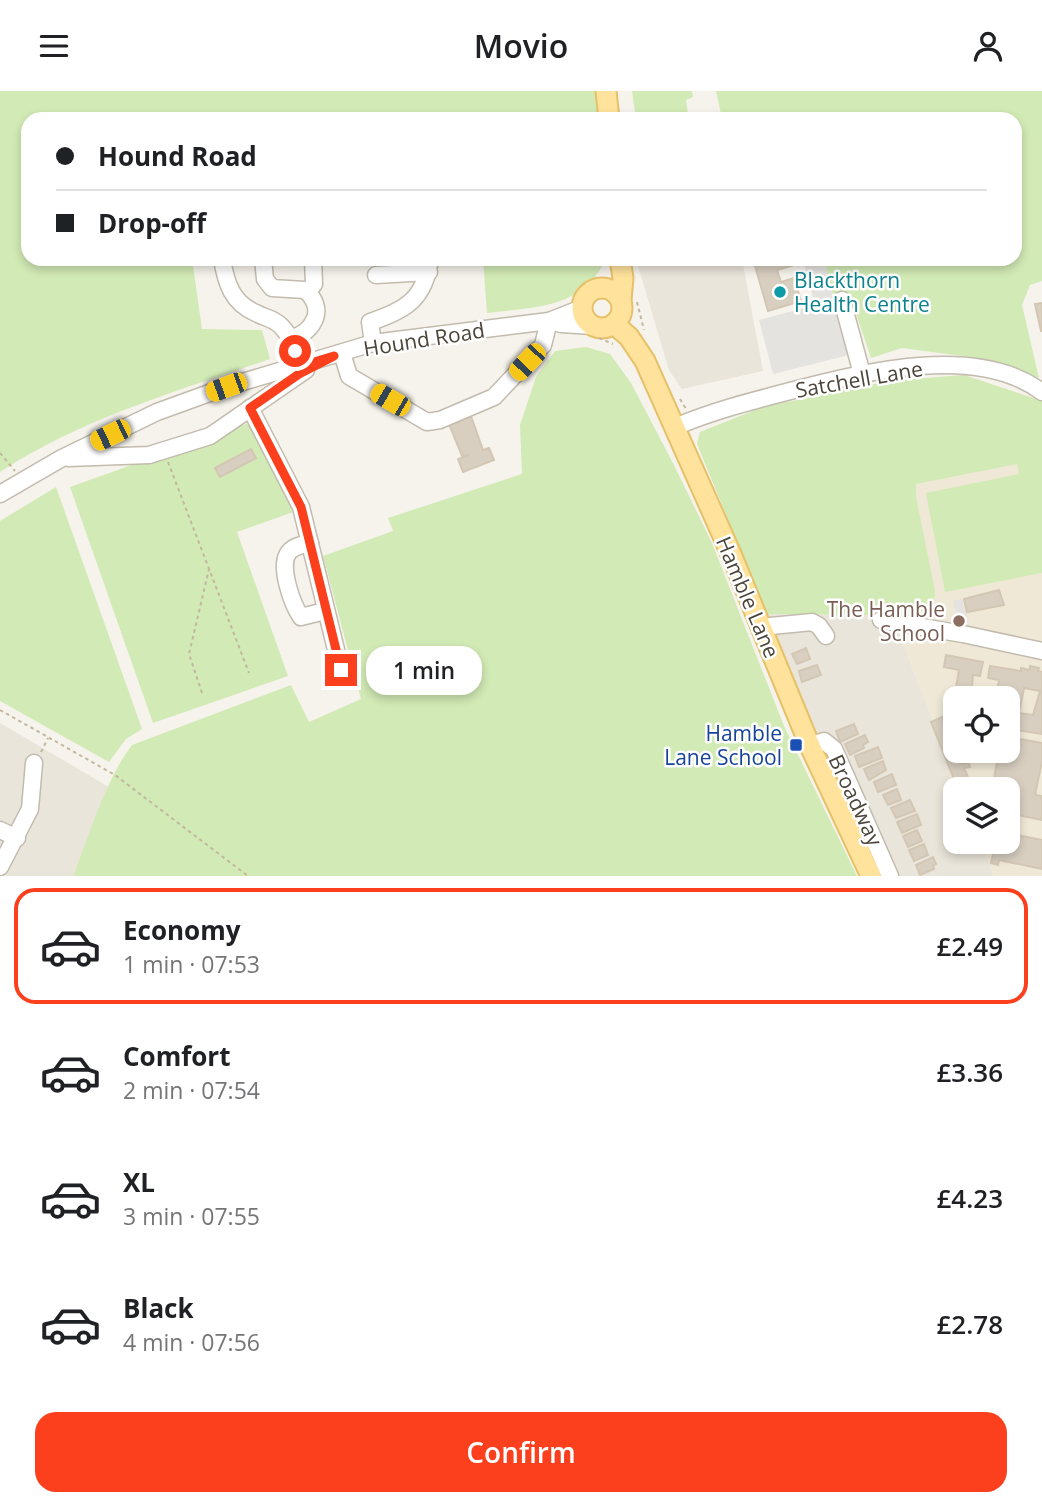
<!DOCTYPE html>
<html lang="en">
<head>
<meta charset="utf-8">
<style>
  :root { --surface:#fff; --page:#f6f6f6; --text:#202124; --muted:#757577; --line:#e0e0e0; --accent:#fc3f1d }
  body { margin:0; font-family:"Open Sans",sans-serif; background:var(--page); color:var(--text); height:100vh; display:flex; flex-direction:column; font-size:26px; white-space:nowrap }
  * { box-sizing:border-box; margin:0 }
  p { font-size:23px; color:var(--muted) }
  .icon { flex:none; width:38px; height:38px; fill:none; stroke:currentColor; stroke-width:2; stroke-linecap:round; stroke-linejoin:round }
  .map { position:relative; height:785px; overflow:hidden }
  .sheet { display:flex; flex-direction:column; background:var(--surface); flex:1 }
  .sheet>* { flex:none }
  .guide { position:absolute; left:21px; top:21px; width:1001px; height:154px; border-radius:21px; box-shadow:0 4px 10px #0003; display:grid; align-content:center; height:154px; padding:0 35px; background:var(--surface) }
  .controls { position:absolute; left:943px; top:595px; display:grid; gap:14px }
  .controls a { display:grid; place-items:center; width:77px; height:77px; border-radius:14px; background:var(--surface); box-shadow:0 4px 10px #0003; font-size:35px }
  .end { position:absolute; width:32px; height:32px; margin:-16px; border:9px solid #fc3f1d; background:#fff; box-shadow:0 0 0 4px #fff }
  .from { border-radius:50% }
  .bubble { position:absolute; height:49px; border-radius:21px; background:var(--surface); box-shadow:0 4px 10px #0003; font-size:23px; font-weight:600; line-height:49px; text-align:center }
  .car { position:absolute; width:21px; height:42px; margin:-21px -10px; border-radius:9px; box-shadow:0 0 5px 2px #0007; background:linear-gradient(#f5c518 24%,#345 0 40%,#f5c518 0 76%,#345 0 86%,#f5c518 0) }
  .guide b { display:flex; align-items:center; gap:24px; height:66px; font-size:26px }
  .guide b+b { border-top:2px solid var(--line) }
  .guide i { width:18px; height:18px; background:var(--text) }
  ul { padding:12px 0 0; list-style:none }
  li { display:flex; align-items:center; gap:21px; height:116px; margin:0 14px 10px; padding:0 21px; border:4px solid transparent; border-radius:21px }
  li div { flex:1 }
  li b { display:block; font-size:26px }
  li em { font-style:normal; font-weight:600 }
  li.selected { border-color:var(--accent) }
  li>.icon { width:63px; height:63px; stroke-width:1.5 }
  .primary-button { display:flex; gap:14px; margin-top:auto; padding:14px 35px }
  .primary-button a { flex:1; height:80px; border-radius:21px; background:var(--accent); color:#fff; font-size:28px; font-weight:600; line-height:80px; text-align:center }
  header { display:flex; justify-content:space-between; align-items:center; height:91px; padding:0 35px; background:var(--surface); font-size:32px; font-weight:600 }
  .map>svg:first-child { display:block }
  .residential { fill:#eae5da }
  .education { fill:#efe8d6; fill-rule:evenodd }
  .green { fill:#d2eab5 }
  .parking { fill:#e5e3e0 }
  .building { fill:#d8cfc1; stroke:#d3c7b4; stroke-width:2; fill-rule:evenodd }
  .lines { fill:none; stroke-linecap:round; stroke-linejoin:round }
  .minor-casing { stroke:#c2bbae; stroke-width:19 }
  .major-casing { stroke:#e6c16a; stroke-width:23 }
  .path { stroke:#c4b79f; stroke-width:2; stroke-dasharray:3.5 3.5; stroke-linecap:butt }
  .minor { stroke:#fff; stroke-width:16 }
  .major { stroke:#ffe39c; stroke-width:19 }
  .route { stroke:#fc3f1d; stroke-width:9 }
  .culture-dot { fill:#0f9aa8; stroke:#fff; stroke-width:2.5 }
  .education-dot { fill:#8d6e63; stroke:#fff; stroke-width:2.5 }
  .transit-dot { fill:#1a4fb4; stroke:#fff; stroke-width:2.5 }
  .labels { text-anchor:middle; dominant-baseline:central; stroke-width:5; stroke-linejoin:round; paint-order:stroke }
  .culture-label { font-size:21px; fill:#0d838f; stroke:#fff; text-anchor:start }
  .street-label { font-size:21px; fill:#4b4439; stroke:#fff }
  .education-label { font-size:21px; fill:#785e54; stroke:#fff; text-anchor:end }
  .transit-label { font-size:21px; fill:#164399; stroke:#fff; text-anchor:end }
</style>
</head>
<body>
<header><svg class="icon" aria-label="menu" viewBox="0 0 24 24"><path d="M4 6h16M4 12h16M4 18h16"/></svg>Movio<svg class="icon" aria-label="person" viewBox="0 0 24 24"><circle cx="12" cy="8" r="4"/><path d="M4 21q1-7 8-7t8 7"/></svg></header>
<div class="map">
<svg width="1042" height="785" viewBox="0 0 1042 785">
  <rect width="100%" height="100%" fill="#f6f3ec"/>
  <!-- residential -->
  <g class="residential">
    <path d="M688 23 721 25 722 28H647Z"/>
    <path d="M636 168H742L763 280 682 298 669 279Z"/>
    <path d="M767 523 876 524 897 537 960 698H956V751H981L994 785H887L821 649 813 643Z"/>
    <path d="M0 632 109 696 73 785H0Z"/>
  </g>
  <!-- education -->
  <path class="education" d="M964 284 1042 310V785H994L981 751H1008V698H960L897 537 879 541 875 524 767 523 697 353 700 341 763 316 889 290ZM956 607H1008V660H956Z"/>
  <!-- green -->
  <g class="green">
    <path d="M0 0H595L598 28H28V168H192L202 238 262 239 270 268C178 300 83 327 0 381Z"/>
    <path d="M632 0H692L693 6 686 9 688 23 636 28Z"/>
    <path d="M716 0H1042V190L1030 194 1022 214 1039 287 985 268 902 257 871 267 849 202 833 204 823 168H1015V28H722Z"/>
    <path d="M483 168H606C583 218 534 216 487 222Z"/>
    <path d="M586 256 610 263 631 292 674 374 712 452 784 635 857 785H73C90 743 105 689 132 654L291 594 309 631 361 608 323 465 393 440 388 427 522 383 520 334 536 286 555 260Z"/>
    <path d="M964 284 1042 310V482L945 501 926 402 1019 383 1017 373 916 393V406L935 500 932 530 876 524 767 523 697 353 700 341 763 316 889 290Z"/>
    <path d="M263 327 296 420 237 441 288 585 153 632 70 396Z"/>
    <path d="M56 396 142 638 126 648 109 671 0 610V430Z"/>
  </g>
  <!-- parking -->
  <g class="parking">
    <path d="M803 168H823L849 264 773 283 759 229 815 214Z"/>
    <path d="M962 508 969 533 959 534 953 510Z"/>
  </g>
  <!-- building -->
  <g class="building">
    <path d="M753 168H803L804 171 777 179 781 191 794 187 801 210 768 220Z"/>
    <path d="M1042 212V240H1041L1035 213Z"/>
    <path d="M471 325 483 359 489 357 494 369 463 381 458 368 469 364 462 365 449 333Z"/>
    <path d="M251 358 256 367 220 386 215 377Z"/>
    <path d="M999 499 1004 514 967 521 964 508Z"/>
    <path d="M806 557 810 568 797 573 792 563Z"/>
    <path d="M946 564 983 571 980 585 973 584 971 607H956V626L951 625 959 579 944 576Z"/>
    <path d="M817 574 821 584 802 591 799 580Z"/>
    <path d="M990 575 1021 580V577L1030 579V575L1039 577 1038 580 1042 581V643L1017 639 1016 641 1008 640V607H996L999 589 988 587ZM1024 597 1040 600 1033 624 1019 622Z"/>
    <path d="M942 626 952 647 956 645V651L953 652 962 673 968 671 970 676 964 677 973 698H958L931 631Z"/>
    <path d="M854 633 858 643 840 651 836 640Z"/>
    <path d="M865 644 868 651 863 654 864 657 850 664 845 653Z"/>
    <path d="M1020 648 1042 652V670L1035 704 1042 705V729L1012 723 1011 729 1008 728V698H992L999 660H1008V651L1019 653Z"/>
    <path d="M878 656 882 667 859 676 855 665Z"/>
    <path d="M883 670 886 679 869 689 864 678Z"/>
    <path d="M892 683 896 694 878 701 874 691Z"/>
    <path d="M897 698 901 709 888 714 883 704Z"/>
    <path d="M910 709 915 720 896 727 891 717Z"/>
    <path d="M917 723 921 734 902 742 897 731Z"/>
    <path d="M917 739 922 750 908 756 903 745Z"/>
    <path d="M1008 742 1042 749V778L999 769 998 774 991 772 996 751H1008Z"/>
    <path d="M924 753 928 764 914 770 909 759Z"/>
    <path d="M933 766 936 773 933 775 934 778 920 784 916 774Z"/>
  </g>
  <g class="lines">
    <!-- minor casing -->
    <g class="minor-casing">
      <g id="minor">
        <path d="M222 168C226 192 232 212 256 222 265 227 273 227 281 235 292 246 295 260 301 275"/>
        <path d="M263 168 265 188 272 197 305 199C327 218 314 240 291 248"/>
        <path d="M376 184 429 181"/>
        <path d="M308 201 314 193 313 168"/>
        <path d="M842 209 862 283"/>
        <path d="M551 230 561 233 593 235"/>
        <path d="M373 252 370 231C407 219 425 207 430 168"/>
        <path d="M342 262 349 285 427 331 440 329 494 306 543 254 549 230"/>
        <path d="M250 317 301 416 341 579"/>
        <path d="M675 336C715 319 756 309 798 298 869 280 978 253 1042 301"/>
        <path d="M68 367 149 364 210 345 306 279"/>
        <path d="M0 403 62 367 157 321 226 296 373 252 549 230 582 217"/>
        <path d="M310 452C302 454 294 455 289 461 278 474 292 513 301 526L325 520"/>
        <path d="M881 529 963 543 1042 560"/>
        <path d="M761 536 812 531 819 535 826 545"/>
        <path d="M810 655 824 650 834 658 890 785"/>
        <path d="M0 739 17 747"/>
        <path d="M0 776 30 718 34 672"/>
      </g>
    </g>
    <!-- major casing -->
    <g class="major-casing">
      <g id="major">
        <path d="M606 0 609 28"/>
        <path d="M620 168 623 187 621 209"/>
        <circle cx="602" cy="217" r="20"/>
        <path d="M614 233 629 246 645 270 731 463 810 655 871 785"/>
      </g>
    </g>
    <!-- path -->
    <g class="path">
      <path d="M584 202 597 188 600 189"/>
      <path d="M637 211 644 239"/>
      <path d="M599 247 613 253"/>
      <path d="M680 308 686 318"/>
      <path d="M0 362 15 380"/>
      <path d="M168 371 249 582"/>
      <path d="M202 602 189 563 209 478"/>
      <path d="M0 619 115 684 248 785"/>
      <path d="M41 661 48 647"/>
    </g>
    <!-- minor -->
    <use href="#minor" class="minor"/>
    <!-- major -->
    <use href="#major" class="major"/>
  </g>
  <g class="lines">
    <!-- route -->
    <path class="route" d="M295 260 301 275 334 265 299 283 250 317 301 416 341 579"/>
  </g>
  <!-- markers -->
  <circle class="culture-dot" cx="780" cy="201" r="7"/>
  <circle class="education-dot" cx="959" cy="530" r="7"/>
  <rect class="transit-dot" x="789" y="647" width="14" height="14" rx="3.5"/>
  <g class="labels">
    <!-- culture labels -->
    <g class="culture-label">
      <text x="794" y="189">Blackthorn<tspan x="794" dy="24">Health Centre</tspan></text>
    </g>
    <!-- street labels -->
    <g class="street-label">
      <text transform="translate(424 248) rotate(-9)">Hound Road</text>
      <text transform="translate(859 288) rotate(-10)">Satchell Lane</text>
      <text transform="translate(748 506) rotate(67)">Hamble Lane</text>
      <text transform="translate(856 709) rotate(65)">Broadway</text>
    </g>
    <!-- education labels -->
    <g class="education-label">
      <text x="945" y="518">The Hamble<tspan x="945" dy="24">School</tspan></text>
    </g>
    <!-- transit labels -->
    <g class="transit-label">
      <text x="782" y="642">Hamble<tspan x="782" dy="24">Lane School</tspan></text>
    </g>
  </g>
</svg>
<div class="controls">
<a><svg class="icon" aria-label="locate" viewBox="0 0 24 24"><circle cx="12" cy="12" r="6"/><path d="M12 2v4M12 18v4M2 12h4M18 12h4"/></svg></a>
<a><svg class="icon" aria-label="layers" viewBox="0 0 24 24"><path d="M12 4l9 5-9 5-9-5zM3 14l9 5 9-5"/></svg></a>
</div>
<i class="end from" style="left:295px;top:260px"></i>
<i class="end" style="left:341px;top:579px"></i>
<div class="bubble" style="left:366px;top:555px;width:116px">1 min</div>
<i class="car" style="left:527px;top:271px;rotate:223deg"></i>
<i class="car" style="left:226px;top:296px;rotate:250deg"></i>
<i class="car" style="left:390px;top:309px;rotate:300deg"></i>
<i class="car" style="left:110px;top:344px;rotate:244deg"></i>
<div class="guide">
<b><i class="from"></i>Hound Road</b>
<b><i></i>Drop-off</b>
</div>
</div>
<section class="sheet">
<ul>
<li class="selected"><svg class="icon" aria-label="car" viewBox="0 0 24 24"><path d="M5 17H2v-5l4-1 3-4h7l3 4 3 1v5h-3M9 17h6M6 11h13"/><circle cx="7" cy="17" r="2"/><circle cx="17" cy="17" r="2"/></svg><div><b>Economy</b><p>1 min · 07:53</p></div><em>£2.49</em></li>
<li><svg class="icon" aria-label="car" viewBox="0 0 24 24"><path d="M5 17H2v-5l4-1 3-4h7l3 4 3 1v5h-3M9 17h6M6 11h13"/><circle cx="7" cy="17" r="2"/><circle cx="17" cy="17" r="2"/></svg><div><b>Comfort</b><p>2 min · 07:54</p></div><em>£3.36</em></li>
<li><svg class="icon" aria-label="car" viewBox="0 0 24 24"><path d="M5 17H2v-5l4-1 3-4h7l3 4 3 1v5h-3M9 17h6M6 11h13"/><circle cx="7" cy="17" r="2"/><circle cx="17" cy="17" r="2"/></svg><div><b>XL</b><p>3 min · 07:55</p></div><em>£4.23</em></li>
<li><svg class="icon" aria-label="car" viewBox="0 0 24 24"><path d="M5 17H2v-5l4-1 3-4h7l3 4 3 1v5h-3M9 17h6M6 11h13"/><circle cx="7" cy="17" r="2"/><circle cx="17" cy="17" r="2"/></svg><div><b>Black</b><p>4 min · 07:56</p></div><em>£2.78</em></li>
</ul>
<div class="primary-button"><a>Confirm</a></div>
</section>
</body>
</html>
